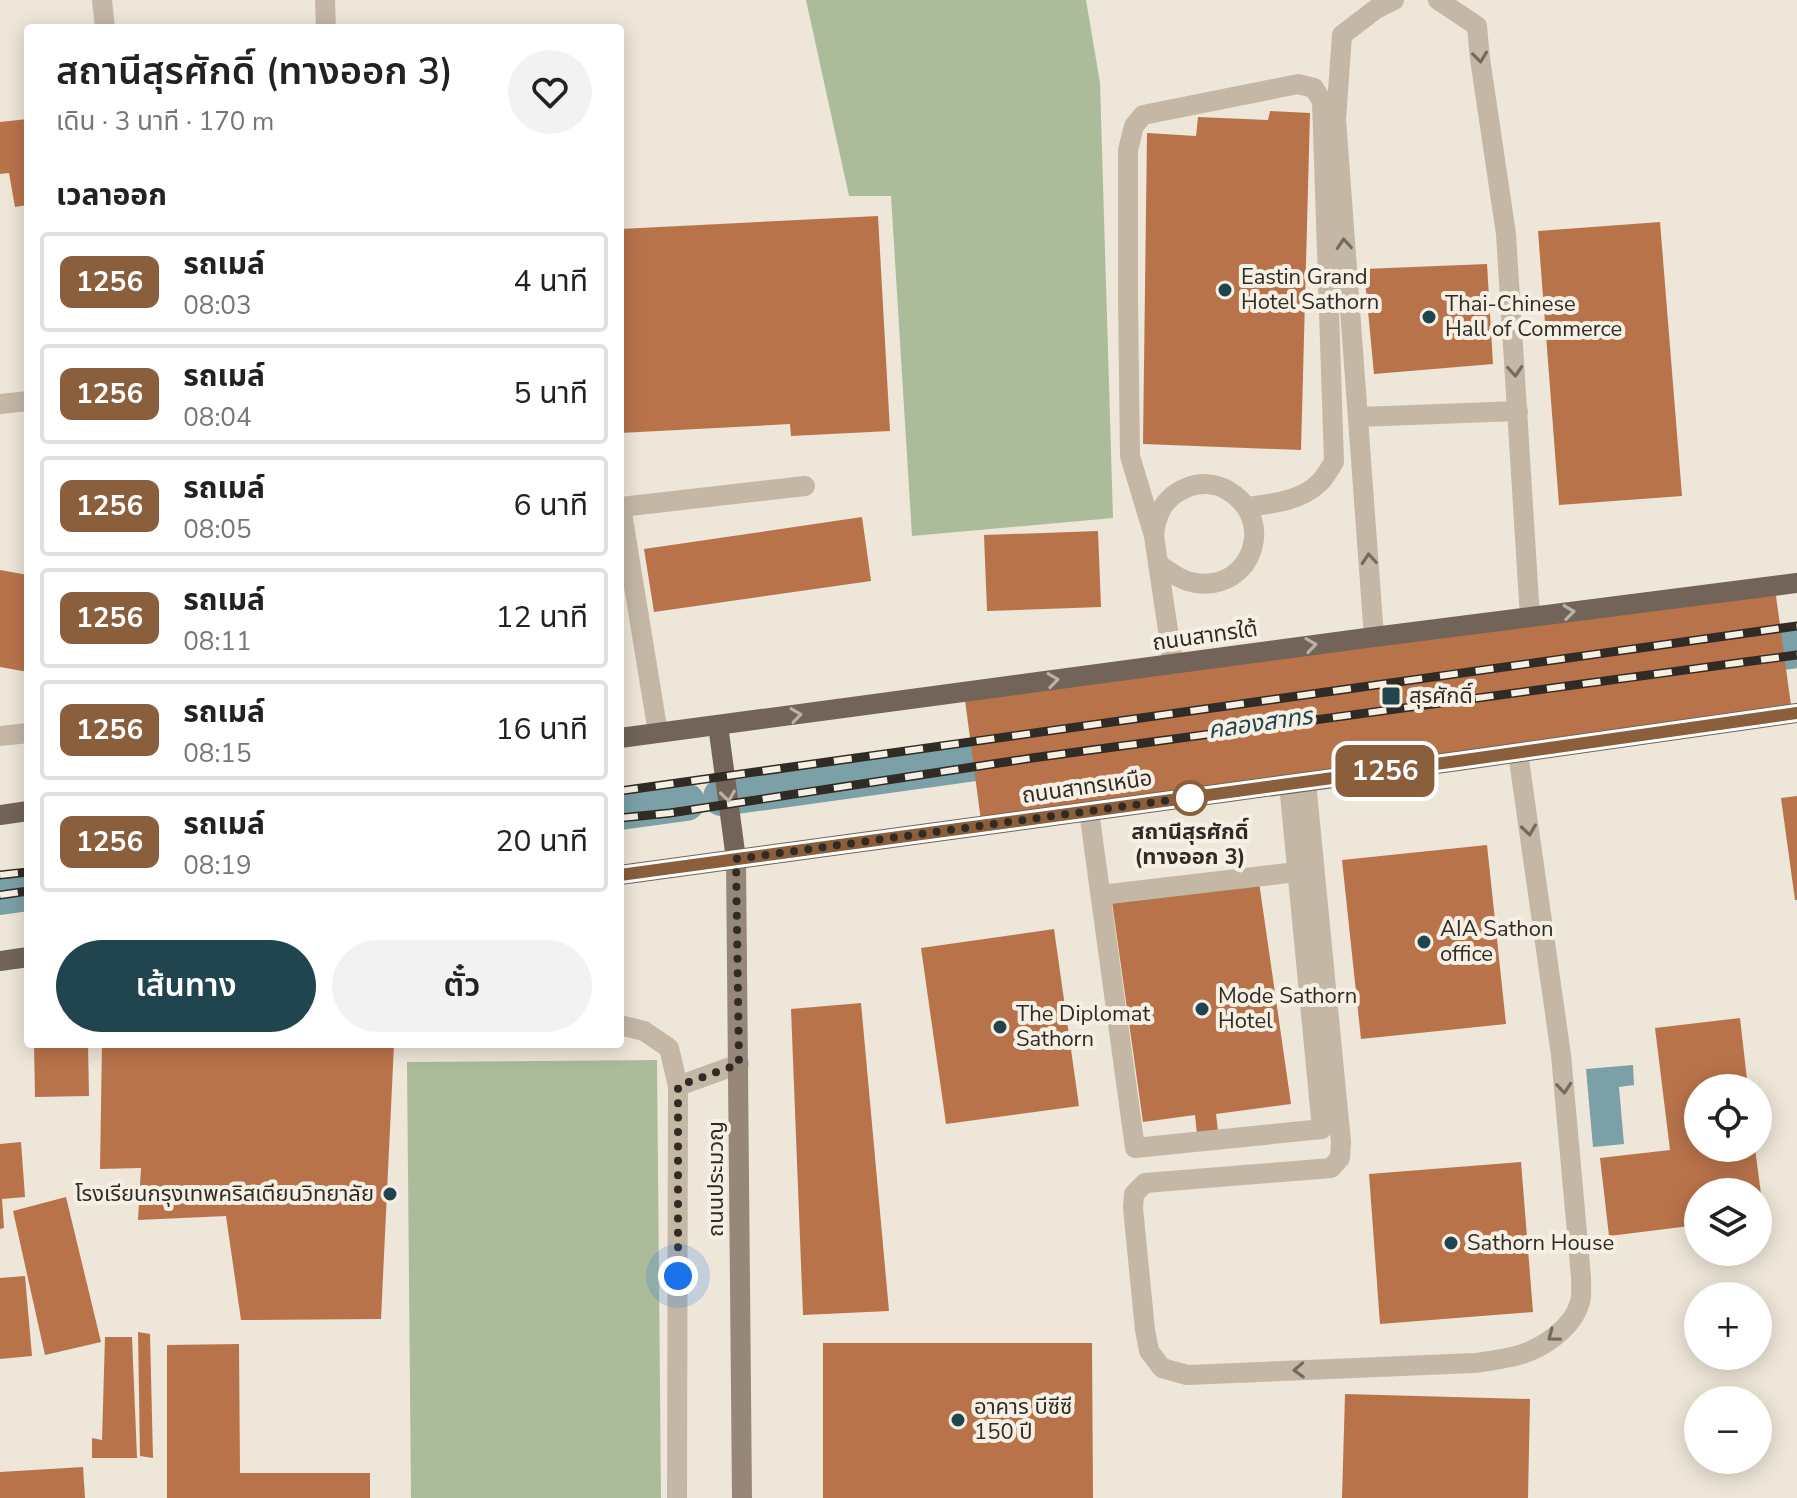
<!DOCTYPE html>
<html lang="th">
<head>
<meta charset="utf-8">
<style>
	:root { --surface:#fff; --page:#f2f2f2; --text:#222; --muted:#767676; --line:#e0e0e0; --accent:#20454e }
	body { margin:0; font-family:"Nunito Sans","Noto Sans Thai",sans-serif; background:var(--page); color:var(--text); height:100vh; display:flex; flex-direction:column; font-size:30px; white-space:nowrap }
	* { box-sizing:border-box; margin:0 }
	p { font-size:26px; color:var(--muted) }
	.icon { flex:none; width:44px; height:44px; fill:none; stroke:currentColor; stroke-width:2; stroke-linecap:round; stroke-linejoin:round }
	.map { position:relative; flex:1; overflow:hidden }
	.details { position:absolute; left:24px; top:24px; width:600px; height:1024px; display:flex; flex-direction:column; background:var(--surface); border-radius:8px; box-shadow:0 4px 20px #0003 }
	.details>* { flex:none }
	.badge { padding:0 16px; border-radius:12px; font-size:28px; line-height:52px }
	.tools { position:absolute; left:1684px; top:1074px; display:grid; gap:16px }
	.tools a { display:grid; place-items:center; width:88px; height:88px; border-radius:50%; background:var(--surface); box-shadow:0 4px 20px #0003; font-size:40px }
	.you { position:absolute; width:40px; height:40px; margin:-20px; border:6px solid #fff; border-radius:50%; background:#1a73e8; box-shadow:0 0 0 12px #1a73e833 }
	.map>.badge { position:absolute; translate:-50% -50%; box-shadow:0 0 0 4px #fff }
	h2 { padding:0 32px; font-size:30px; line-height:72px }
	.round { display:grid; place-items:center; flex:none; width:84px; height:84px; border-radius:42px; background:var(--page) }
	.head { display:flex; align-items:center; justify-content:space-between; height:136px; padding:0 32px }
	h1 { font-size:38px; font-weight:600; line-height:60px }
	.action { display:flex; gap:16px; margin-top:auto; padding:16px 32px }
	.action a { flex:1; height:92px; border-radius:48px; background:var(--accent); color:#fff; font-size:32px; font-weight:600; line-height:92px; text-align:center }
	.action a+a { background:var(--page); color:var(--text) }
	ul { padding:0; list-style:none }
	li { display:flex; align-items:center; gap:24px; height:100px; margin:0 16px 12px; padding:0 16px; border:4px solid var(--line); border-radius:8px }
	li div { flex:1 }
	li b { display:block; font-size:30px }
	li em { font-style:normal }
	li .badge { min-width:88px; font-weight:700; text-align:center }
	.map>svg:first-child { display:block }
	.green { fill:#acbb9a }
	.water { fill:#7ba0a7 }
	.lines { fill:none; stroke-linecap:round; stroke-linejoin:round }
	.canal { stroke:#7ba0a7; stroke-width:38 }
	.building { fill:#b9734b }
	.lane { stroke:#c4b7a6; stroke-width:20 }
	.street { stroke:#c4b7a6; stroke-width:20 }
	.secondary { stroke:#978778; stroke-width:20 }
	.primary { stroke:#726458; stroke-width:20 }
	.rail-casing { stroke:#312b26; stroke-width:9 }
	.rail { stroke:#f6f0e4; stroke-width:6; stroke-dasharray:18; stroke-linecap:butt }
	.oneway { stroke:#736a60 }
	.oneway2 { stroke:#bbb1a5 }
	.line-casing { stroke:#fff; stroke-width:18 }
	.line { stroke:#8b5e3c; stroke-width:12 }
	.walk { stroke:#312b26; stroke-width:8; stroke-dasharray:0 14.4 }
	.poi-dot { fill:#20454e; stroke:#f6f0e4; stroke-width:3 }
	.stop-dot { fill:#fff; stroke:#8b5e3c; stroke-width:4 }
	.labels { text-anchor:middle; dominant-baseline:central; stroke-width:8; stroke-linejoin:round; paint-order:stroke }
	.poi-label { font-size:22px; fill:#312b26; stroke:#f6f0e4; text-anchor:start }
	.street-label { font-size:22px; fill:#312b26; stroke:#f6f0e4 }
	.stop-label { font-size:22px; font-weight:bold; fill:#312b26; stroke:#f6f0e4 }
	.water-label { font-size:24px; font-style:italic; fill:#20454e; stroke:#f6f0e4 }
</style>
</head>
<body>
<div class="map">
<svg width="1797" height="1498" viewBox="0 0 1797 1498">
	<rect width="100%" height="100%" fill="#eee6d8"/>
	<!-- green -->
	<g class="green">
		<polygon points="806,0 1086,0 1100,83 1113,518 912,536 891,196 849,196"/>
		<polygon points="657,1060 661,1498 411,1498 407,1062"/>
	</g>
	<!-- water -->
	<polygon class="water" points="1633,1065 1634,1085 1619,1087 1624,1144 1593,1147 1586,1069"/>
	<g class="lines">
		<!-- canal -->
		<g class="canal">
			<polyline points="1732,658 1797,649"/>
			<polyline points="722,797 1025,755"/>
			<polyline points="620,811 686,802"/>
			<polyline points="0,896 28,892"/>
		</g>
	</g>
	<!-- building -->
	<g class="building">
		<polygon points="1270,111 1310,113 1301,450 1143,444 1147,133 1196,136 1198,117 1268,120"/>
		<polygon points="28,119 28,205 15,207 9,173 0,174 0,122"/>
		<polygon points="878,216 890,431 791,436 790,424 620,433 620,229"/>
		<polygon points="1660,222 1682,496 1559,505 1538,231"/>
		<polygon points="1487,264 1493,364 1374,374 1364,269"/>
		<polygon points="862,517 871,581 654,612 644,549"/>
		<polygon points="1098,531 1101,607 987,611 984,535"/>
		<polygon points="0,570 28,575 28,672 0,667"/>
		<polygon points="1775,589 1791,705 981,821 965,700"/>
		<polygon points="1797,796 1797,900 1795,900 1781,798"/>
		<polygon points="1487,845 1506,1024 1361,1039 1342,860"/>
		<polygon points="1259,882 1291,1104 1216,1114 1218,1131 1197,1134 1195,1115 1143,1122 1112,902"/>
		<polygon points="1054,929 1079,1106 946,1124 921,948"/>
		<polygon points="861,1003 889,1311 803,1315 791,1009"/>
		<polygon points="1740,1018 1748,1088 1698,1088 1698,1148 1755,1148 1764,1217 1758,1218 1758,1192 1698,1192 1698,1225 1609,1236 1600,1158 1670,1150 1655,1028"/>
		<polygon points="34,1044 88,1044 89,1096 35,1097"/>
		<polygon points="102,1044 394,1044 381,1319 241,1320 226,1216 138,1220 141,1168 100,1169"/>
		<polygon points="21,1142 25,1197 2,1199 4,1228 0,1229 0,1144"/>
		<polygon points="1521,1162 1533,1312 1380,1324 1369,1174"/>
		<polygon points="66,1197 101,1342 45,1355 13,1211"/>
		<polygon points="25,1276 32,1356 0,1359 0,1278"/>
		<polygon points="138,1332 150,1334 153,1458 140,1456"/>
		<polygon points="105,1337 132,1337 137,1458 92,1458 92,1438 102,1440"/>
		<polygon points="823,1343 1092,1343 1093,1498 823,1498"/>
		<polygon points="239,1344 240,1473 370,1473 370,1498 167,1498 167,1345"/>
		<polygon points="1345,1394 1530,1399 1528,1498 1342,1498"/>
		<polygon points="83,1467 85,1498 0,1498 0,1472"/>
	</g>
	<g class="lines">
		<!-- lane -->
		<g class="lane">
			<polyline points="1438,0 1477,26 1480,59 1506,234 1530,617"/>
			<polyline points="0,404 28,401"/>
			<polyline points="1359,417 1518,411"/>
			<path d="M 1154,536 C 1156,514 1164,497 1186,488 C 1199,482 1215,483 1227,490 C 1277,518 1253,591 1196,583 C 1181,581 1170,572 1158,564"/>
			<polyline points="1374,637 1336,119 1342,35 1376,9 1394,0"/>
			<path d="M 1173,664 L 1154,536 L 1130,456 L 1128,299 L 1128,150 L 1134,126 L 1143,115 L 1298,84 L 1314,88 L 1322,101 L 1334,462 C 1329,469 1325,478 1319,483 C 1301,501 1271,504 1247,507"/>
			<polyline points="658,733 621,507 805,486"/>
			<polyline points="0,736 28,733"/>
			<path d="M 1306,782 L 1341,1142 L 1340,1158 L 1331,1168 L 1145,1183 L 1134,1194 L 1133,1208 L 1145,1330 L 1149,1351 L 1162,1368 L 1187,1375 L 1475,1363 C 1489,1361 1505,1359 1519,1355 C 1543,1348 1573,1328 1580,1302 C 1582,1295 1581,1285 1581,1277 L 1561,1055 L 1518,753"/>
			<polyline points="1089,811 1135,1148 1322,1129 1289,784"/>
			<polyline points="1101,895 1297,872"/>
			<polyline points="620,1025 644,1031 669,1048 678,1086 677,1498"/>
			<polyline points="678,1086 739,1064"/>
		</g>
		<!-- street -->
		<g class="street">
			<polyline points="102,0 105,28"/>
			<polyline points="325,0 326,28"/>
		</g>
		<!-- secondary -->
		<polyline class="secondary" points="736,859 742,1498"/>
		<!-- primary -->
		<g class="primary">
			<polyline points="718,725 736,859"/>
			<polyline points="620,738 1374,637 1797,583"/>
			<polyline points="0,815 28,811"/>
			<polyline points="620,875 1465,760 1797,713"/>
			<polyline points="0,961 28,957"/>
		</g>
		<!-- rail casing -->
		<g class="rail-casing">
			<g id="rail">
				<polyline points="620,791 1797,626"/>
				<polyline points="620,818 670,813 1032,758 1797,655"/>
				<polyline points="0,875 28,872"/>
				<polyline points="0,895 28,891"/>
			</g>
		</g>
		<!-- rail -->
		<use href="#rail" class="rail"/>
	</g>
	<!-- one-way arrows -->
	<defs><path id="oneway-chevron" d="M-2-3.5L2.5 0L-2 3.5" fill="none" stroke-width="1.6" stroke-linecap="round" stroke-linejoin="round" transform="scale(2)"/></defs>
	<g class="oneway">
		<use href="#oneway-chevron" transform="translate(1480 57) rotate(83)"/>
		<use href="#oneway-chevron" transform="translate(1344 244) rotate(-94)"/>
		<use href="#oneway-chevron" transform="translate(1515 371) rotate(86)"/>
		<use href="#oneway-chevron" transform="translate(1369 559) rotate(-94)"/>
		<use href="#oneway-chevron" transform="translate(1529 830) rotate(82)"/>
		<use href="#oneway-chevron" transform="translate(1564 1088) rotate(85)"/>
		<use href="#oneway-chevron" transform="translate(1553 1336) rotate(143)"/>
		<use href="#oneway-chevron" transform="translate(1299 1370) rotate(178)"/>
	</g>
	<g class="oneway2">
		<use href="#oneway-chevron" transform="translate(1569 612) rotate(-7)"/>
		<use href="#oneway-chevron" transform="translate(1311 645) rotate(-8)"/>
		<use href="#oneway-chevron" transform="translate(1053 680) rotate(-8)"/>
		<use href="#oneway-chevron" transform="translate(796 715) rotate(-8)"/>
		<use href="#oneway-chevron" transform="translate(728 796) rotate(82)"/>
	</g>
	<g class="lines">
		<!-- line casing -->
		<g class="line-casing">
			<polyline id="line" points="620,875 1465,760 1797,713"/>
		</g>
		<!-- line -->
		<use href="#line" class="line"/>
		<!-- walk -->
		<polyline class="walk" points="678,1276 678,1086 739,1064 736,859 1200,796 1190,798"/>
	</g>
	<!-- markers -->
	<g class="poi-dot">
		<circle cx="1225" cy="290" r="8"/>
		<circle cx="1429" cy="317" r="8"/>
		<rect x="1381" y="686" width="20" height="20" rx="4"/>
		<circle cx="1424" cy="942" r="8"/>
		<circle cx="1202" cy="1009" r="8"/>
		<circle cx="1000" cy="1027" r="8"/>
		<circle cx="390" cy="1194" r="8"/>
		<circle cx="1451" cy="1243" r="8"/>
		<circle cx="958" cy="1420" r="8"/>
	</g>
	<circle class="stop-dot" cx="1190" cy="798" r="16"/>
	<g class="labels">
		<!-- poi labels -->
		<g class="poi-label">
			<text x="1241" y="277">Eastin Grand<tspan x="1241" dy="25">Hotel Sathorn</tspan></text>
			<text x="1445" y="304">Thai-Chinese<tspan x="1445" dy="25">Hall of Commerce</tspan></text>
			<text x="1409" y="696">สุรศักดิ์</text>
			<text x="1440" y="929">AIA Sathon<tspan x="1440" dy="25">office</tspan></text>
			<text x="1218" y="996">Mode Sathorn<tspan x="1218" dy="25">Hotel</tspan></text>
			<text x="1016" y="1014">The Diplomat<tspan x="1016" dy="25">Sathorn</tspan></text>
			<text x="374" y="1194" text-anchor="end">โรงเรียนกรุงเทพคริสเตียนวิทยาลัย</text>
			<text x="1467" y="1243">Sathorn House</text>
			<text x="974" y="1407">อาคาร บีซีซี<tspan x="974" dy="25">150 ปี</tspan></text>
		</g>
		<!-- street labels -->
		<g class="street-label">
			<text transform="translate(1205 636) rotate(-8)">ถนนสาทรใต้</text>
			<text transform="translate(1087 787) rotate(-8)">ถนนสาทรเหนือ</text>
			<text transform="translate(716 1179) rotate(-90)">ถนนประมวญ</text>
		</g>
		<!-- stop labels -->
		<g class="stop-label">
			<text x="1190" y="832">สถานีสุรศักดิ์<tspan x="1190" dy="25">(ทางออก 3)</tspan></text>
		</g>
		<!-- water labels -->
		<g class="water-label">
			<text transform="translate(1260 723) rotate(-8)">คลองสาทร</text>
		</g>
	</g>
</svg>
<div class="tools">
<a><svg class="icon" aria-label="locate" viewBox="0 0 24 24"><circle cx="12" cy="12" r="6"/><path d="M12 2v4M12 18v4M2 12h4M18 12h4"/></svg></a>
<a><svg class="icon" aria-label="layers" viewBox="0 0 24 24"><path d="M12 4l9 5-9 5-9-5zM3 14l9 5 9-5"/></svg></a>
<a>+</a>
<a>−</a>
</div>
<div class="you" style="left:678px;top:1276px"></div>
<b class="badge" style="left:1385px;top:771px;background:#8b5e3c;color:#fff">1256</b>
<section class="details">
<div class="head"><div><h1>สถานีสุรศักดิ์ (ทางออก 3)</h1><p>เดิน · 3 นาที · 170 m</p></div><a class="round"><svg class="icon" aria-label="heart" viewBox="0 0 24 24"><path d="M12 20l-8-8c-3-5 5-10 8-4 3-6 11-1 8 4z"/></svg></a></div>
<h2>เวลาออก</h2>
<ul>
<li><span class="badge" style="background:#8b5e3c;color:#fff">1256</span><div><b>รถเมล์</b><p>08:03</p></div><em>4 นาที</em></li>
<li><span class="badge" style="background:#8b5e3c;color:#fff">1256</span><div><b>รถเมล์</b><p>08:04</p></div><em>5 นาที</em></li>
<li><span class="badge" style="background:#8b5e3c;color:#fff">1256</span><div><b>รถเมล์</b><p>08:05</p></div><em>6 นาที</em></li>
<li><span class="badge" style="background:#8b5e3c;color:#fff">1256</span><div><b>รถเมล์</b><p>08:11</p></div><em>12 นาที</em></li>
<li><span class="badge" style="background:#8b5e3c;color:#fff">1256</span><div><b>รถเมล์</b><p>08:15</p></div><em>16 นาที</em></li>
<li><span class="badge" style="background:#8b5e3c;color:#fff">1256</span><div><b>รถเมล์</b><p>08:19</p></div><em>20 นาที</em></li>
</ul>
<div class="action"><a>เส้นทาง</a><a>ตั๋ว</a></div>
</section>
</div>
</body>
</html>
